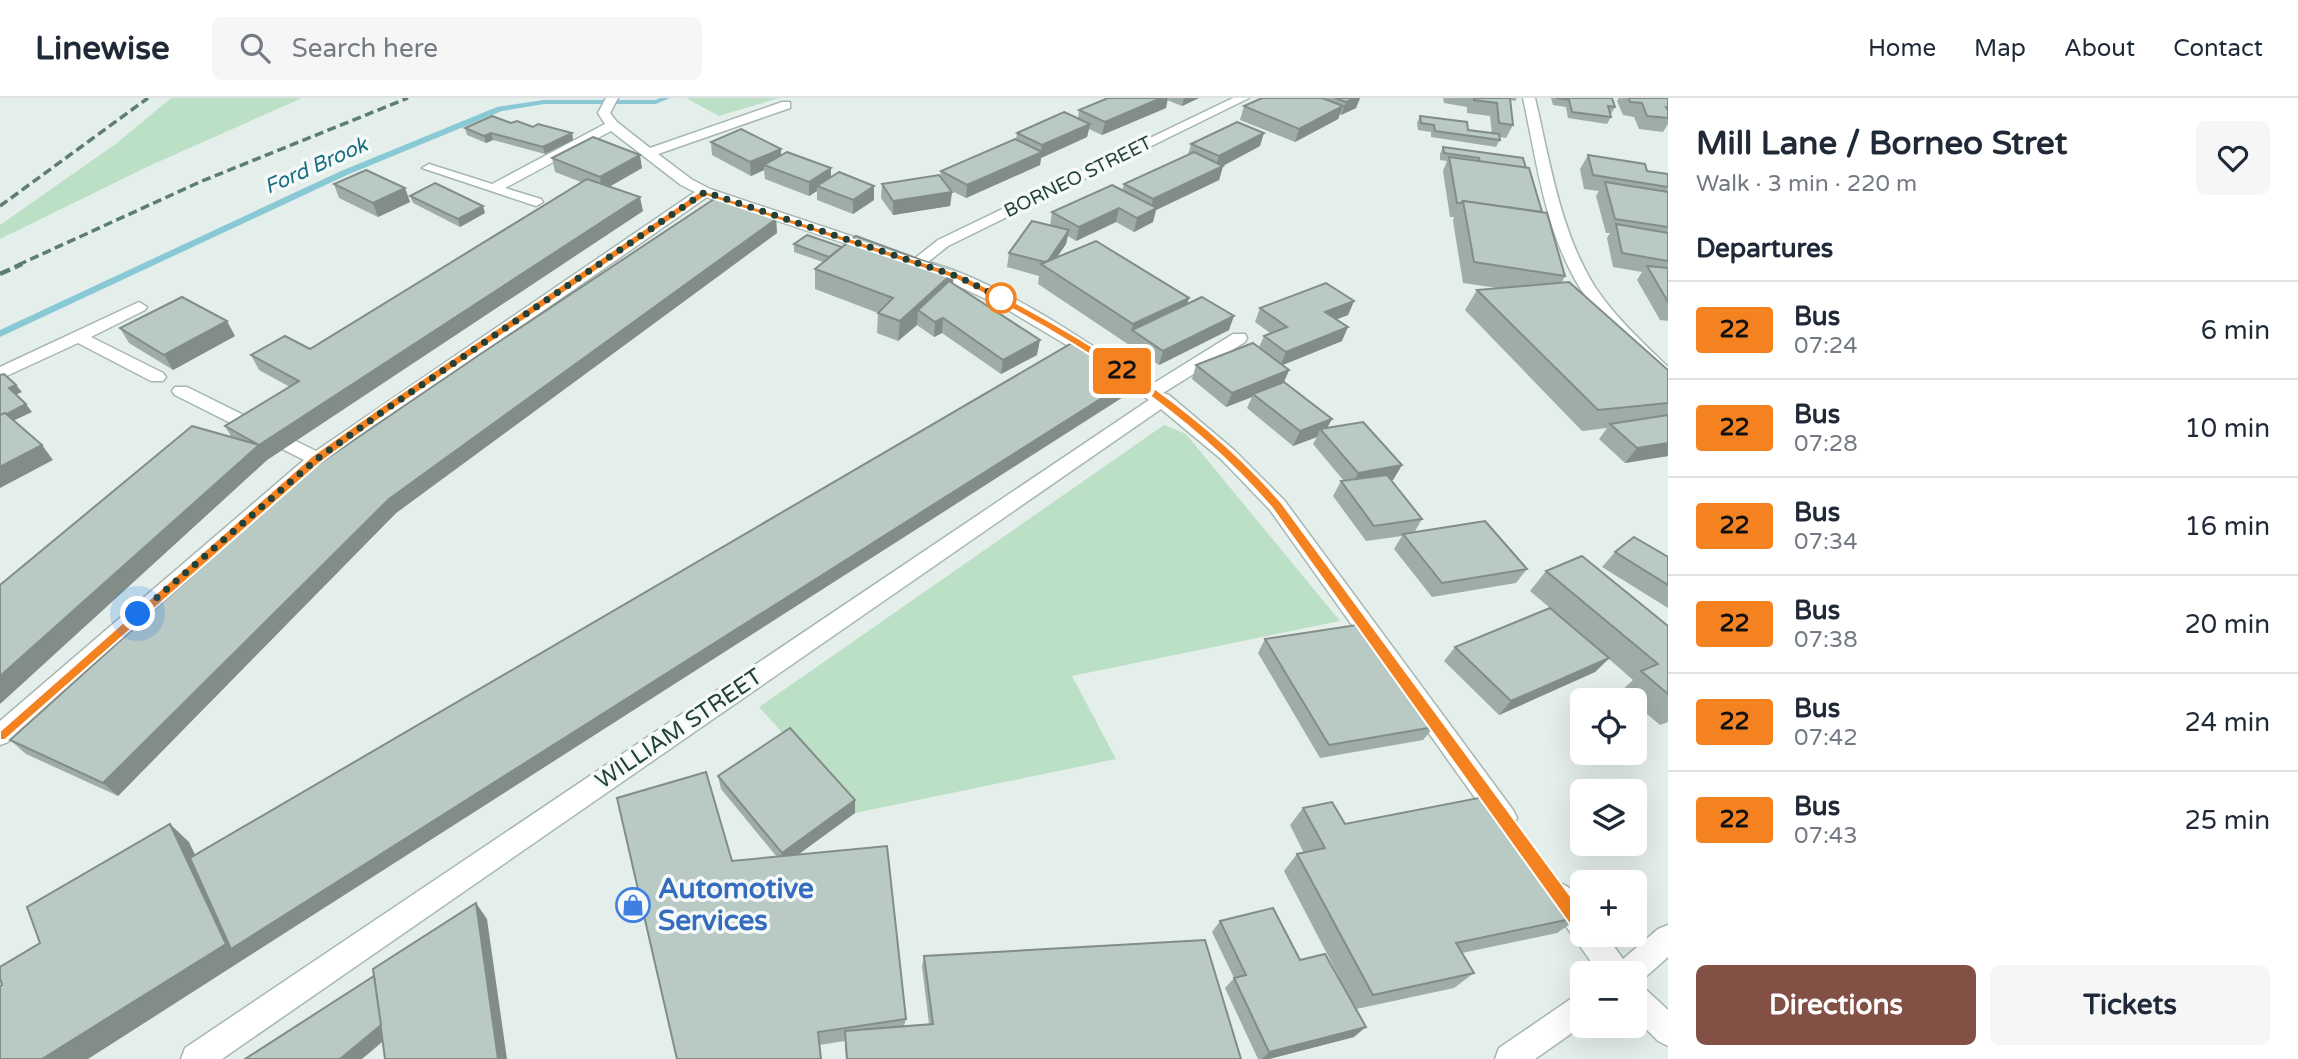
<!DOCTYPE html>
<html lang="en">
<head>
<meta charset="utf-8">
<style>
	:root { --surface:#fff; --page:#f6f6f7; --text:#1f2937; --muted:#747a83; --line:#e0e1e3; --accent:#825045 }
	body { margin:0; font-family:"Varela Round",sans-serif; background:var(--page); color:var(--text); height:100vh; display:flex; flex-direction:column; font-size:26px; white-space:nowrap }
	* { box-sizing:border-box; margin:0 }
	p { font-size:23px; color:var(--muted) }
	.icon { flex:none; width:38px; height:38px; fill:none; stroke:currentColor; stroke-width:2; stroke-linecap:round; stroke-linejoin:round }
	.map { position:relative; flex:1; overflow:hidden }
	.panel { display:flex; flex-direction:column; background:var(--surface); width:630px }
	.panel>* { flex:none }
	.badge { padding:0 14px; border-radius:5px; font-size:24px; line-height:46px }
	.buttons { position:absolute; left:1570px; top:590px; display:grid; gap:14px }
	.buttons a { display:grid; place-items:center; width:77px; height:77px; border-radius:10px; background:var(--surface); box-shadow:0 7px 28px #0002; font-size:35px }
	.you { position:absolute; width:35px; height:35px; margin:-18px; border:5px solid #fff; border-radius:50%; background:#1a73e8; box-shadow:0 0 0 10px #1a73e833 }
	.map>.badge { position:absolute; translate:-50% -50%; box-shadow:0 0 0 4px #fff }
	h2 { padding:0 28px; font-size:26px; line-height:63px }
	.round { display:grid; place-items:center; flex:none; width:74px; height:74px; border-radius:10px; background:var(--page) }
	.headline { display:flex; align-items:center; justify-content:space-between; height:119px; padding:0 28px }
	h1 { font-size:33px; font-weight:700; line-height:52px }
	.primary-button { display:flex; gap:14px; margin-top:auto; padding:14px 28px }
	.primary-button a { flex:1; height:80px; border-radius:10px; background:var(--accent); color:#fff; font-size:28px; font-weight:700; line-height:80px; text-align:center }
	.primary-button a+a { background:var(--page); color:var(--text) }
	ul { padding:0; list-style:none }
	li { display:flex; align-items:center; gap:21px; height:98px; padding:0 28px; border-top:2px solid var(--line) }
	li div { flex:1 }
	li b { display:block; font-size:26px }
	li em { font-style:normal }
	li .badge { min-width:77px; font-weight:700; text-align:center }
	header { display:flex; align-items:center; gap:42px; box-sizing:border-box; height:98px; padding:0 35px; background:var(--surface); border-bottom:2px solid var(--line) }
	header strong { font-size:33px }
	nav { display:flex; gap:38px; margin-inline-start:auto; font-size:24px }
	.search { width:490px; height:63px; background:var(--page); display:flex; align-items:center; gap:18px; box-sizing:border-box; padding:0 24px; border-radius:10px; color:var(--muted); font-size:26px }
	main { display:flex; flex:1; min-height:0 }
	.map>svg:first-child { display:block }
	.green { fill:#bce0c6 }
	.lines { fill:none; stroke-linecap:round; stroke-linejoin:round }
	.stream { fill:#89c9d6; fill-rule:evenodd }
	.minor-casing { stroke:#a6b7b1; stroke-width:3 }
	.minor { fill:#fff; fill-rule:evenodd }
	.rail-far1 { stroke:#5d7d74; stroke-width:3.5; stroke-dasharray:9 4.5; stroke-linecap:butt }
	.rail { stroke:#5d7d74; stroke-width:4.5; stroke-dasharray:11 5; stroke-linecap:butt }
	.wall { fill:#9fada8 }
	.shaded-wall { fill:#828d88 }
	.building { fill:#b9c9c3; stroke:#828d88; stroke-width:2 }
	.line { fill:#f58220; stroke:#fff; stroke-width:2 }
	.walk { stroke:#224139; stroke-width:7; stroke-dasharray:0 12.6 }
	.stop-dot { fill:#fff; stroke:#f58220; stroke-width:3.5 }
	.labels { text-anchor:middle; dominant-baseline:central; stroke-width:7; stroke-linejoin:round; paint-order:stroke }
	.far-street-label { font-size:19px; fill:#224139; stroke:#f5faf8 }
	.far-water-label { font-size:21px; font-style:italic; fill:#186f82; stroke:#f5faf8 }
	.street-label { font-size:23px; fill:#224139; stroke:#f5faf8 }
	.near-shop-label { font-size:28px; font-weight:bold; fill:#366cbe; stroke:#f5faf8; text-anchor:start }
</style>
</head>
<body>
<header>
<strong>Linewise</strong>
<div class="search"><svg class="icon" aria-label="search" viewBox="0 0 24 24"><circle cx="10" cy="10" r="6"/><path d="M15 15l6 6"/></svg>Search here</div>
<nav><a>Home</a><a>Map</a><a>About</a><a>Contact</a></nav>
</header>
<main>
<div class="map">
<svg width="1668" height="961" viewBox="0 0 1668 961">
	<rect width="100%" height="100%" fill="#e4eeea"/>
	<!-- green -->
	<g class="green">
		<polygon points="171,0 302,0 149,68 0,141 0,127 117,45"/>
		<polygon points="686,0 779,0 719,18"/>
		<polygon points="1164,327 1186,336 1340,523 1072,578 1116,661 855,715 759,609"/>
	</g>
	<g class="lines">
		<!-- stream -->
		<polygon class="stream" points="660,0 670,0 656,6 544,6 502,13 347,77 0,239 0,232 341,73 497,9 544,2 655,2"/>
		<!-- minor casing -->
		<g class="minor-casing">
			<g id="minor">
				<polygon points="606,0 618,0 610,15 617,24 650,50 782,4 790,4 790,10 658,56 691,81 710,91 881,148 883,151 881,154 871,154 707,99 324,365 8,644 0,647 0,623 304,362 175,297 172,293 175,289 187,289 316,353 695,94 681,87 611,33 505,90 541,101 543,104 536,108 422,70 429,66 492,86 605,26 598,15"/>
				<path d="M 1233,0 L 1249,0 L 948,148 L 928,164 C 999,183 1089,245 1151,287 L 1233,236 L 1245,236 L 1247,240 L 1245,244 L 1163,295 L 1169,297 L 1234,352 L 1284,402 L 1513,712 L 1517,720 L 1513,728 L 1504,732 L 1495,728 L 1270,412 L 1221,361 L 1161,311 L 222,961 L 181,961 L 185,950 L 1149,302 L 1080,255 L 1003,209 L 909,165 L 938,142 Z"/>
				<path d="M 1523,0 L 1535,0 C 1550,64 1560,133 1595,189 C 1615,219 1642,244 1668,269 L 1668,283 L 1662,282 C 1632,253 1602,225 1580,190 C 1545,133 1537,64 1523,0 Z"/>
				<polygon points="139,204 147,209 145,212 91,239 163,275 166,279 163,283 151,283 78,245 0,281 0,269"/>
				<path d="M 1560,785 C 1585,795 1582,814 1582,836 L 1605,836 L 1623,861 L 1658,831 L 1668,827 L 1668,859 L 1639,885 L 1668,912 L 1668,948 L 1658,943 L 1634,919 L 1634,875 L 1599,875 L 1551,807 L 1547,798 L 1551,789 Z"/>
				<polygon points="1582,896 1582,928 1535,961 1495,961 1499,950 1572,900"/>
			</g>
		</g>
		<!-- minor -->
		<use href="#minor" class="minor"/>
		<!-- rail-far1 -->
		<g class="rail-far1">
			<polyline points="0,108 148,0"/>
			<polyline points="18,167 202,83 408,0"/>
		</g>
		<!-- rail -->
		<polyline class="rail" points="0,176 22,166"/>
	</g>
	<!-- wall -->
	<g class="wall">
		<polygon points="1108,0 1199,0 1182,8 1167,2 1166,10 1102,37 1089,31 1087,39 1041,60 1040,67 966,100 950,92 952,94 950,108 893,117 881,100 882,86 940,79 941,73 1016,41 1017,35 1078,20 1079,12"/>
		<polygon points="1262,0 1360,0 1356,10 1341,17 1340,16 1338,21 1295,44 1240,22 1244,8"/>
		<polygon points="1443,0 1517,0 1515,3 1510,2 1513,27 1506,40 1500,39 1500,42 1496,49 1431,39 1431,34 1418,32 1417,25 1420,18 1468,32 1492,36 1490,18 1467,15 1467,9 1444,5"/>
		<polygon points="1551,0 1612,0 1615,9 1611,16 1610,16 1611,19 1607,26 1568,20 1566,9 1553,7"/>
		<polygon points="1619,0 1668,0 1668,26 1663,34 1639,31 1634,19 1623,17 1617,3"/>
		<polygon points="511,25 572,35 573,42 545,56 493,42 486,45 467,37 465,30"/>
		<polygon points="711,44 781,51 781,57 831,79 874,102 853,116 817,102 817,93 809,98 765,81 764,72 751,78 712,57"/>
		<polygon points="1191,46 1260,48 1223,68 1219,82 1156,112 1153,124 1134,134 1116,124 1076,143 1068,138 1066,146 1057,159 1189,200 1187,206 1229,232 1159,267 1038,186 1039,178 1007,169 1009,155 1050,127 1052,114 1122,93 1124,86 1188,57"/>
		<polygon points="1443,49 1526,70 1565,178 1562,184 1668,272 1668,358 1625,365 1599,341 1607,330 1582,333 1465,212 1477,192 1497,190 1463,185 1453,123 1454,119 1450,119 1443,73 1447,63 1440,62 1440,56"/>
		<polygon points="1588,57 1647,73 1668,76 1668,223 1660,222 1637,182 1642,174 1613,169 1607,140 1610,135 1606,135 1596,98 1599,93 1584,91 1580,71"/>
		<polygon points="552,60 642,70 610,88 643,113 267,362 0,606 232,340 225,328 290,289 259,272 251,257 310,251 581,84 555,74"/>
		<polygon points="334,86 405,90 410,104 378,119 339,100"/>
		<polygon points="410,98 485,115 460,129 413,105"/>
		<polygon points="776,121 777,135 396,415 118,698 26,656 10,642"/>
		<polygon points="794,146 842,149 954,174 953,186 1037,257 1001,276 942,235 934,239 917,227 898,243 877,235 878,215 815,191 815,171 823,164 794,154"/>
		<polygon points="1354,203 1348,217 1337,221 1342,243 1283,267 1289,272 1284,284 1327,330 1402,367 1393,382 1391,382 1422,421 1414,435 1527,471 1516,485 1432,499 1394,451 1402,438 1366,443 1333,398 1341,383 1344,383 1313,346 1317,339 1293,348 1247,310 1252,299 1226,309 1192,281 1196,267 1259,249 1264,238 1270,235 1255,224 1260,210"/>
		<polygon points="120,230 235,238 173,272 129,245"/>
		<polygon points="1615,454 1668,459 1668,510 1602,469"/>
		<polygon points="1546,473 1668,528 1668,624 1660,627 1634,605 1634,602 1631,602 1621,593 1633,582 1609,561 1595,574 1499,617 1444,563 1455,549 1550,510 1530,493"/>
		<polygon points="1265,541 1434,629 1423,642 1320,660 1258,555"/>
		<polygon points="718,678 855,702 855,715 797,757 906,921 904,928 929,926 922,868 924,858 1241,961 846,961 845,943 819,947 732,763 777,759 721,691"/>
		<polygon points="1303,710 1345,726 1580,819 1557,835 1462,855 1474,875 1454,890 1356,911 1354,939 1269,961 1258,961 1225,890 1234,880 1212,834 1220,823 1300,862 1350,900 1284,773 1297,756 1304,755 1290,727"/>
	</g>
	<!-- shaded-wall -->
	<g class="shaded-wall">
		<polygon points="1161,0 1168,0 1166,10 1102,37 1105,24"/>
		<polygon points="1184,0 1199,0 1182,8"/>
		<polygon points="1355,0 1360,0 1356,10 1341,17 1346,4"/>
		<polygon points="1343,8 1338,21 1295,44 1299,31"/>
		<polygon points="1090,26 1087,39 1041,60 1040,67 966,100 967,87 1041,54 1042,47"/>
		<polygon points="491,35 493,42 486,45 484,38"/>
		<polygon points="572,35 573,42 545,56 543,49"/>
		<polygon points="1264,35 1260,48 1215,72 1219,58"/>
		<polygon points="781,51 781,64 764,67 764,72 751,78 750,64"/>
		<polygon points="640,57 642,70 602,93 600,79"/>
		<polygon points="1223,68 1219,82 1156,112 1153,124 1134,134 1137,120 1150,114 1153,101"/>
		<polygon points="831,70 831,84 817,88 817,93 809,98 809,84"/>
		<polygon points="874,88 874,102 853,116 853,102"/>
		<polygon points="405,90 410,104 378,119 373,105"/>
		<polygon points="952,94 950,108 893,117 893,103"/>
		<polygon points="640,99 643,113 267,362 259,347"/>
		<polygon points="483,108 485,115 460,129 458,121"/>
		<polygon points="1119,110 1116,124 1076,143 1079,129"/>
		<polygon points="776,121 777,135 396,415 118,698 103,685 389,401"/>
		<polygon points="1069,132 1066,146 1049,171 1047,165"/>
		<polygon points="954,174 952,194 918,212 917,227 898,243 900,223"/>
		<polygon points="1189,200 1183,220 1132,232 1128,247 1133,226"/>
		<polygon points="1354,203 1348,217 1319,228 1325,214"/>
		<polygon points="1234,218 1229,232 1159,267 1163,253"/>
		<polygon points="943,220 942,235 934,239 935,224"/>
		<polygon points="227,223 235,238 173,272 164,257"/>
		<polygon points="1348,229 1342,243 1280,268 1286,254"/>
		<polygon points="1040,242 1037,257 1001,276 1003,262"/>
		<polygon points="1289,272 1283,286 1253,296 1252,299 1226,309 1232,295"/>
		<polygon points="1132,281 1128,296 88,961 42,961 170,726 189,744 238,847"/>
		<polygon points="16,287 22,294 15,297 9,290"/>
		<polygon points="26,306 32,314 0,329 0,319"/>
		<polygon points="1332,321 1324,336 1320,331 1317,339 1293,348 1300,333"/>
		<polygon points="1668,345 1668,358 1625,365 1637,350"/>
		<polygon points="42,347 53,362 0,390 0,369"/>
		<polygon points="259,347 267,362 0,606 0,578"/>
		<polygon points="1402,367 1393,382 1350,390 1358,375"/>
		<polygon points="1609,560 1595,574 1499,617 1511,603"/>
		<polygon points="855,702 855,715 784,767 782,755"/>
		<polygon points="476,805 487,821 507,961 498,961"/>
		<polygon points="384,925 394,934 362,961 340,961"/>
		<polygon points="1366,929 1354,939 1269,961 1262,961 1269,954"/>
	</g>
	<!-- building -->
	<g class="building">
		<polygon points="1108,0 1161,0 1105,24 1079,12"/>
		<polygon points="1262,0 1322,0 1343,8 1299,31 1244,8"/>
		<polygon points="1335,0 1355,0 1346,4"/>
		<polygon points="1474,0 1510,0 1513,27 1499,25 1497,5 1474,2"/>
		<polygon points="1556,0 1612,0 1615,9 1608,8 1611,19 1572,14 1569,2"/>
		<polygon points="1629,0 1668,0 1668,9 1666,9 1668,13 1668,20 1647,18 1642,5 1630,4"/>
		<polygon points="1064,14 1090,26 1042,47 1017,35"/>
		<polygon points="492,18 511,25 517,23 533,29 538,26 572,35 543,49 491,35 484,38 465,30"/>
		<polygon points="1420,18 1467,24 1468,32 1499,36 1500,42 1435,33 1434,27 1421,25"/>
		<polygon points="1237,24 1264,35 1219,58 1191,46"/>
		<polygon points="741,31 781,51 750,64 711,44"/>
		<polygon points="593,39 640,57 600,79 552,60"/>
		<polygon points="1015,41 1042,54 967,87 941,73"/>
		<polygon points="1443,49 1523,60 1526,70 1480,64 1479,60 1444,55"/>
		<polygon points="787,54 831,70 809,84 764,67"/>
		<polygon points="1194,54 1223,68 1153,101 1124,86"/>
		<polygon points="1588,57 1645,66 1647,73 1668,76 1668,89 1593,77"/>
		<polygon points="1449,59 1529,70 1542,114 1463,103 1461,105 1457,105"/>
		<polygon points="366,72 405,90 373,105 334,86"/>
		<polygon points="839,74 874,88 853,102 817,88"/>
		<polygon points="939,77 952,94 893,103 882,86"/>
		<polygon points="587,81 640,99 259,347 225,328 299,283 251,257 285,238 310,251"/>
		<polygon points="1605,84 1668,94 1668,129 1615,121"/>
		<polygon points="435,85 483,108 458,121 410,98"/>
		<polygon points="1112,87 1157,110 1137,120 1119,110 1079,129 1052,114"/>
		<polygon points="717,99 776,121 389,401 103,685 10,642 307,374 479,257"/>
		<polygon points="1463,103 1547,115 1565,178 1474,164"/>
		<polygon points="1032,123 1069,132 1048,163 1045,164 1009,155"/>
		<polygon points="1616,126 1668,135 1668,163 1622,155"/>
		<polygon points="807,137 842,149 829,159 794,146"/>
		<polygon points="856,138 954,174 900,223 878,215 893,200 815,171"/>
		<polygon points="1096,143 1189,200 1133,226 1041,166"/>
		<polygon points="1647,168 1668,170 1668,204"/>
		<polygon points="949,183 1040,242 1003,262 943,220 935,224 918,212"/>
		<polygon points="1569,184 1668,272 1668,305 1598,312 1477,192"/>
		<polygon points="1326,185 1354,203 1325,214 1348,229 1286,254 1264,238 1287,229 1260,210"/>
		<polygon points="182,199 227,223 164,257 120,230"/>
		<polygon points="1202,199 1234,218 1163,253 1132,232"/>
		<polygon points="1072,245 1132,281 231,851 190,760"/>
		<polygon points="1253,245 1289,272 1232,295 1196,267"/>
		<polygon points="4,276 16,287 9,290 26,306 7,316 5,315 0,317 0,277"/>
		<polygon points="1284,284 1332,321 1300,333 1253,296"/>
		<polygon points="5,315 42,347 0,369 0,317"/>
		<polygon points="1668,317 1668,345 1637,350 1610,326"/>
		<polygon points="1363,324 1402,367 1358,375 1320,331"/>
		<polygon points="192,328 259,347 0,578 0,487"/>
		<polygon points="1387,377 1422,421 1374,428 1341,383"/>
		<polygon points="1485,423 1527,471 1442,485 1403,436"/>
		<polygon points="1634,439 1668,459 1668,487 1615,454"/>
		<polygon points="1582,458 1668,528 1668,596 1641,573 1658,566 1546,473"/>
		<polygon points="1550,510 1609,560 1511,603 1455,549"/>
		<polygon points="1363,526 1434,629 1329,647 1265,541"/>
		<polygon points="790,630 855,702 782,755 718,678"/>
		<polygon points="706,674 732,763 887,748 906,921 818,934 821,961 677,961 617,700"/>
		<polygon points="1494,697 1580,819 1456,845 1474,875 1373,897 1297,756 1325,750 1303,710 1332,704 1345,726"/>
		<polygon points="170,726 226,846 42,961 0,961 0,888 2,887 0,880 0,869 40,845 27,809"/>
		<polygon points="476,805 498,961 385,961 373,871"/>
		<polygon points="1273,810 1300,862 1325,856 1366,929 1269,954 1234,880 1246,877 1220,823"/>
		<polygon points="1205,842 1241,961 847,961 845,933 933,926 924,858"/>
		<polygon points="374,878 381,927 340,961 245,961"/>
	</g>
	<!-- line -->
	<path class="line" d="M 702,92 L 962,177 C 1079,235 1195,305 1281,404 L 1588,822 L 1591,828 L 1588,835 L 1582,837 L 1576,835 L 1272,410 C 1187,311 1071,239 955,181 L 706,98 L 389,314 L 321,364 L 5,642 L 0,642 L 0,633 L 312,358 L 381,309 Z"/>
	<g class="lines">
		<!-- walk -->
		<polyline class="walk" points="138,516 317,361 385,312 705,94 959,179 1001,200"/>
	</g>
	<!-- icons -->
	<defs>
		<g id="shop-ring" transform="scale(1.75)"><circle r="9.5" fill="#f5faf8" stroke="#3f7fe0" stroke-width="1.5"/><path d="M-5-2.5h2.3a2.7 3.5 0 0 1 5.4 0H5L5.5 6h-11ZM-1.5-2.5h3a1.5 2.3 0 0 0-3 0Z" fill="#3f7fe0"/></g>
	</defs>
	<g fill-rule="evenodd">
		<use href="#shop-ring" x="633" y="807"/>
	</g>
	<!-- markers -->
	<circle class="stop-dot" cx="1001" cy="200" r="14"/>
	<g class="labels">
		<!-- far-street labels -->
		<g class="far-street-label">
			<text transform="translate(1078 79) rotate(-26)">BORNEO STREET</text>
		</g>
		<!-- far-water labels -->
		<g class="far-water-label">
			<text transform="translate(316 68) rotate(-24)">Ford Brook</text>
		</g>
		<!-- street labels -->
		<g class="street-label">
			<text transform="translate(679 631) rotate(-34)">WILLIAM STREET</text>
		</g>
		<!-- near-shop labels -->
		<g class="near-shop-label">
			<text x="658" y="791">Automotive<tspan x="658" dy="32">Services</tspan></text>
		</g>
	</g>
</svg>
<div class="buttons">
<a><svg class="icon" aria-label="locate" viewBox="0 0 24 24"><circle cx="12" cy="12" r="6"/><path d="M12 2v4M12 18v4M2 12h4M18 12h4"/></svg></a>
<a><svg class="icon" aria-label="layers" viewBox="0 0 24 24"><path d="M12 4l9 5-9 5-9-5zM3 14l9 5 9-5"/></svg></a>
<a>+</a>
<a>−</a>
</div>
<div class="you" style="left:138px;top:516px"></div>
<b class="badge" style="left:1122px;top:273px;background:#f58220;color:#111">22</b>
</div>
<section class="panel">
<div class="headline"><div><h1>Mill Lane / Borneo Stret</h1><p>Walk · 3 min · 220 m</p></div><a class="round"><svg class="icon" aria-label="heart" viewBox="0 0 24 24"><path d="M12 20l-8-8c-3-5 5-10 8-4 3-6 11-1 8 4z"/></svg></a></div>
<h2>Departures</h2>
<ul>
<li><span class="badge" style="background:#f58220;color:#111">22</span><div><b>Bus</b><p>07:24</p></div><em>6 min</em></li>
<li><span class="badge" style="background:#f58220;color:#111">22</span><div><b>Bus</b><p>07:28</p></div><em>10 min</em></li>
<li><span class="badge" style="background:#f58220;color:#111">22</span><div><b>Bus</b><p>07:34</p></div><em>16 min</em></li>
<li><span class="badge" style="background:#f58220;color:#111">22</span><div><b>Bus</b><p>07:38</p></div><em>20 min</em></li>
<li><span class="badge" style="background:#f58220;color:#111">22</span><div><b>Bus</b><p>07:42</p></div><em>24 min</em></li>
<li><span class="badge" style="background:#f58220;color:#111">22</span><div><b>Bus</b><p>07:43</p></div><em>25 min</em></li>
</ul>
<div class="primary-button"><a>Directions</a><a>Tickets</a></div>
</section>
</main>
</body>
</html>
